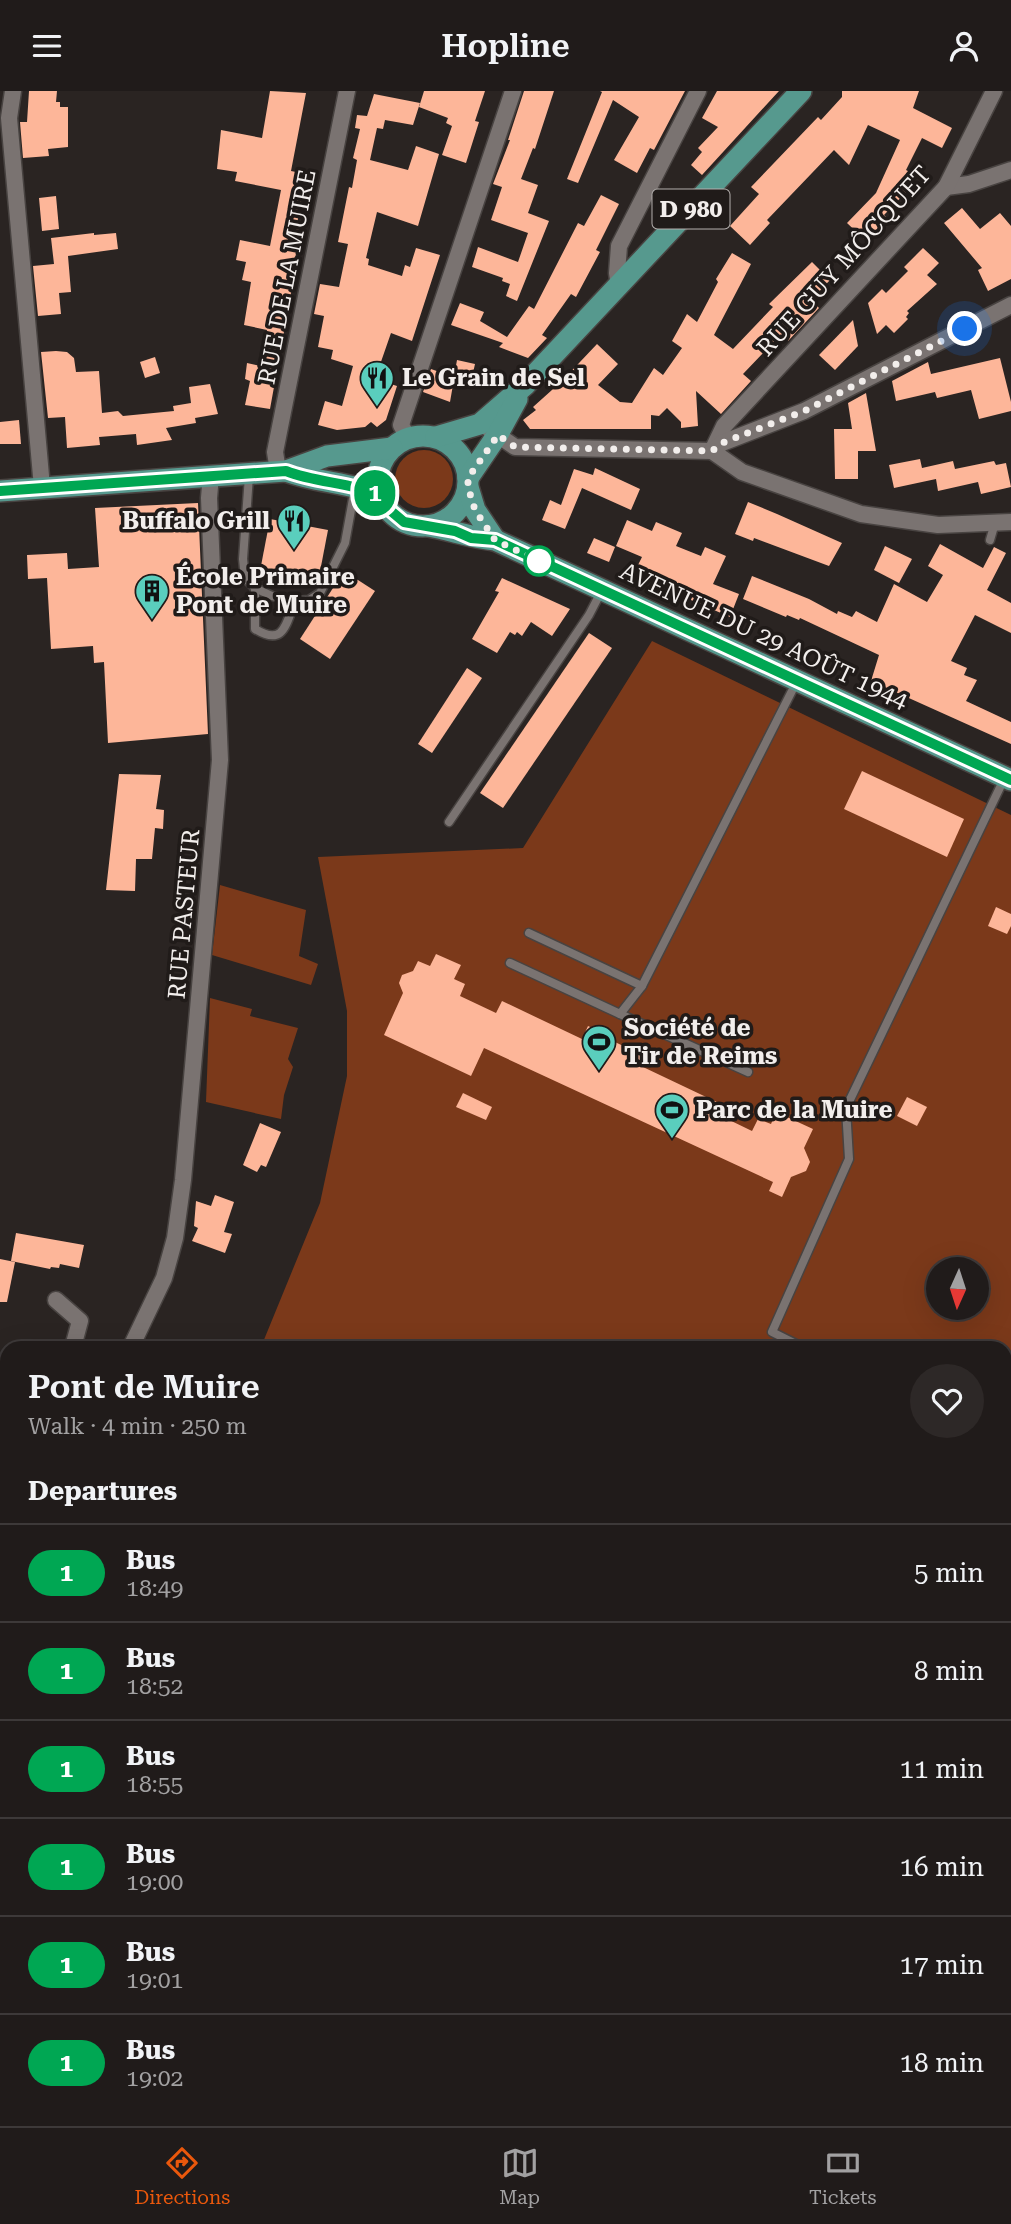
<!DOCTYPE html>
<html lang="en">
<head>
<meta charset="utf-8">
<style>
	:root { --surface:#201b1a; --page:#2d2827; --text:#f1f3f6; --muted:#a2a1a2; --line:#3d3939; --accent:#ea580c }
	body { margin:0; font-family:"Roboto Serif",serif; background:var(--page); color:var(--text); height:100vh; display:flex; flex-direction:column; font-size:26px; white-space:nowrap }
	* { box-sizing:border-box; margin:0 }
	p { font-size:23px; color:var(--muted) }
	.icon { flex:none; width:38px; height:38px; fill:none; stroke:currentColor; stroke-width:2; stroke-linecap:round; stroke-linejoin:round }
	.map { position:relative; flex:1; overflow:hidden }
	.drawer { position:absolute; left:0px; top:1250px; width:1012px; height:786px; display:flex; flex-direction:column; background:var(--surface); border-radius:21px 21px 0 0; box-shadow:0 7px 28px #0002,0 0 0 2px var(--line) }
	.drawer>* { flex:none }
	.badge { padding:0 14px; border-radius:23px; font-size:24px; line-height:46px }
	.needle { width:46px; rotate:183deg }
	.controls { position:absolute; left:926px; top:1166px; display:grid; gap:14px }
	.controls a { display:grid; place-items:center; width:63px; height:63px; border-radius:50%; background:var(--surface); box-shadow:0 7px 28px #0002,0 0 0 2px var(--line); font-size:35px }
	.you { position:absolute; width:35px; height:35px; margin:-18px; border:5px solid #fff; border-radius:50%; background:#1a73e8; box-shadow:0 0 0 10px #1a73e833 }
	.map>.badge { position:absolute; translate:-50% -50%; box-shadow:0 0 0 4px #fff }
	h2 { padding:0 28px; font-size:26px; line-height:63px }
	.round { display:grid; place-items:center; flex:none; width:74px; height:74px; border-radius:37px; background:var(--page) }
	.overview { display:flex; align-items:center; justify-content:space-between; height:119px; padding:0 28px }
	h1 { font-size:33px; font-weight:600; line-height:52px }
	ul { padding:0; list-style:none }
	li { display:flex; align-items:center; gap:21px; height:98px; padding:0 28px; border-top:2px solid var(--line) }
	li div { flex:1 }
	li b { display:block; font-size:26px }
	li em { font-style:normal }
	li .badge { min-width:77px; font-weight:700; text-align:center }
	header { display:flex; justify-content:space-between; align-items:center; height:91px; padding:0 28px; background:var(--surface); font-size:32px; font-weight:600 }
	.dock { display:flex; justify-content:space-around; align-items:center; height:98px; border-top:2px solid var(--line); background:var(--surface); font-size:19px; color:var(--muted) }
	.dock a { display:grid; justify-items:center; gap:4px }
	.dock .selected { color:var(--accent) }
	.map>svg:first-child { display:block }
	.green { fill:#7b391a; fill-rule:evenodd }
	.building { fill:#fdb699 }
	.lines { fill:none; stroke-linecap:round; stroke-linejoin:round }
	.service-casing { stroke:#484341; stroke-width:11 }
	.minor-casing { stroke:#484341; stroke-width:19 }
	.tertiary-casing { stroke:#484341; stroke-width:23 }
	.primary-casing { stroke:#484341; stroke-width:24 }
	.service { stroke:#7a7371; stroke-width:8 }
	.minor { stroke:#7a7371; stroke-width:16 }
	.tertiary { stroke:#7a7371; stroke-width:19 }
	.primary { stroke:#56998e; stroke-width:21 }
	.line-casing { stroke:#fff; stroke-width:16 }
	.line { stroke:#00a753; stroke-width:10 }
	.walk { stroke:#f2eeec; stroke-width:7; stroke-dasharray:0 12.6 }
	.stop-dot { fill:#fff; stroke:#00a753; stroke-width:3.5 }
	.labels { text-anchor:middle; dominant-baseline:central; stroke-width:7; stroke-linejoin:round; paint-order:stroke }
	.shield { fill:#201b19; stroke:#b3afad; stroke-width:2 }
	.shield-label { font-size:23px; font-weight:bold; fill:#f2eeec }
	.street-label { font-size:24px; fill:#f2eeec; stroke:#201b19 }
	.poi-label { font-size:24px; font-weight:bold; fill:#f2eeec; stroke:#201b19; text-anchor:start }
</style>
</head>
<body>
<header><svg class="icon" aria-label="menu" viewBox="0 0 24 24"><path d="M4 6h16M4 12h16M4 18h16"/></svg>Hopline<svg class="icon" aria-label="person" viewBox="0 0 24 24"><circle cx="12" cy="8" r="4"/><path d="M4 21q1-7 8-7t8 7"/></svg></header>
<div class="map">
<svg width="1011" height="2035" viewBox="0 0 1011 2035">
	<rect width="100%" height="100%" fill="#2a2422"/>
	<!-- green -->
	<g class="green">
		<circle cx="424" cy="388" r="29"/>
		<path d="M 652,550 L 1011,724 L 1011,1631 L 1005,1639 L 1004,1256 L 261,1256 L 320,1112 L 347,985 L 347,920 L 318,766 L 523,757 ZM 938,1178 L 976,1178 L 976,1216 L 938,1216 Z"/>
		<polygon points="220,794 306,819 299,865 318,873 311,894 212,864"/>
		<polygon points="210,907 252,918 250,925 298,937 288,968 293,976 284,1004 281,1028 206,1011"/>
	</g>
	<!-- building -->
	<g class="building">
		<polygon points="29,0 57,0 56,11 60,11 60,16 68,16 68,56 48,58 49,65 23,67 20,31 27,31"/>
		<polygon points="270,0 306,2 291,80 296,81 293,93 304,95 297,133 301,134 295,168 297,169 270,318 245,314 250,290 245,288 247,272 260,275 267,239 244,234 251,191 242,189 246,171 236,169 240,149 270,155 281,99 235,90 237,81 217,78 221,39 262,47"/>
		<polygon points="424,0 485,0 475,30 479,31 466,72 442,64 452,35 446,32 448,27 419,16"/>
		<polygon points="524,0 554,0 535,58 533,57 521,88 538,94 528,122 549,130 517,210 506,205 510,193 502,190 503,187 472,176 478,156 518,171 528,142 491,129 502,96 493,93 510,49 508,49"/>
		<polygon points="600,0 685,0 654,59 650,57 637,82 614,69 639,26 613,9 578,92 567,88 602,1"/>
		<polygon points="717,0 779,0 702,84 691,74 702,61 698,57 718,36 702,27"/>
		<polygon points="842,0 919,0 913,17 952,37 942,57 922,47 906,79 915,84 906,94 909,98 884,124 887,127 866,150 847,132 876,102 900,49 868,34 849,74 834,59 767,129 770,132 750,154 730,135 759,103 751,96 818,26 821,29 842,6"/>
		<polygon points="374,3 420,12 413,34 385,29 383,38 377,37 370,69 408,79 416,55 439,63 418,135 377,121 366,167 369,168 368,174 402,185 405,174 410,176 416,157 440,164 412,250 391,242 375,288 397,295 386,329 377,336 371,331 365,336 337,339 318,334 325,310 342,315 353,275 331,268 333,259 318,256 324,225 314,223 320,193 339,196 348,153 338,151 349,96 352,97 357,69 353,67 360,38 355,37 357,24 367,25"/>
		<polygon points="601,104 619,113 596,159 600,161 576,206 571,203 542,244 547,247 528,267 499,256 503,252 451,234 460,212 484,221 480,230 507,246 529,215 534,218 578,132 584,135"/>
		<polygon points="56,105 59,138 42,140 39,107"/>
		<polygon points="962,117 980,138 1000,122 1011,135 1011,188 988,200 978,179 982,177 944,132"/>
		<polygon points="94,142 94,144 116,142 118,158 68,165 71,201 59,202 61,223 38,225 33,175 54,173 51,147"/>
		<polygon points="923,157 939,172 927,184 937,193 907,220 909,222 906,226 908,228 894,242 886,234 877,243 868,212 882,198 886,202 908,180 904,176"/>
		<polygon points="732,162 751,173 714,244 733,258 773,216 769,213 812,171 830,189 811,209 819,217 788,250 781,243 743,283 751,290 721,323 696,300 698,335 681,337 681,331 667,317 659,325 651,324 651,338 530,338 523,329 536,319 533,316 562,290 597,253 618,273 598,294 620,311 632,312 654,277 663,284 682,257 672,250 687,223 697,231 718,191 716,188"/>
		<polygon points="853,229 858,255 835,279 819,264"/>
		<polygon points="56,260 67,261 74,267 76,281 99,280 102,322 118,320 123,325 174,320 173,315 191,312 189,296 210,293 218,323 195,327 196,332 166,337 172,349 137,354 136,343 99,346 100,354 67,357 65,326 48,327 41,261"/>
		<polygon points="155,266 160,282 145,287 140,271"/>
		<polygon points="1000,267 1011,311 1011,320 979,328 971,299 937,307 935,301 896,310 892,290 928,271 931,283"/>
		<polygon points="457,269 475,273 471,291 454,288 450,311 423,301 431,278 454,286"/>
		<polygon points="866,302 876,360 858,360 858,388 835,388 834,338 852,338 848,312"/>
		<polygon points="19,329 21,353 0,353 0,331"/>
		<polygon points="920,368 922,377 953,370 955,378 994,370 996,374 1006,372 1011,396 981,403 978,391 938,400 936,388 894,397 889,374"/>
		<polygon points="595,377 640,398 631,419 582,397 565,438 542,429 550,409 561,414 574,378 593,384"/>
		<polygon points="748,411 777,423 842,452 829,475 754,447 753,450 735,443"/>
		<polygon points="198,412 208,643 108,652 104,571 94,572 93,555 51,558 47,487 28,488 27,464 67,462 68,478 99,476 95,417"/>
		<polygon points="270,428 328,439 318,491 260,480"/>
		<polygon points="627,429 652,440 656,431 682,442 676,455 701,465 705,456 726,465 713,493 739,503 730,526 684,506 687,500 637,476 642,466 616,455"/>
		<polygon points="594,447 615,456 609,471 587,462"/>
		<polygon points="940,453 983,477 994,456 1006,462 987,499 1011,512 1011,542 975,524 951,570 967,577 964,584 977,589 966,610 1011,631 1011,653 871,590 879,564 800,527 799,529 787,524 786,526 743,508 752,485 809,508 837,523 838,520 852,526 856,520 877,531 894,493 927,511 943,484 928,475"/>
		<polygon points="885,455 912,468 899,492 874,479"/>
		<polygon points="344,480 375,500 330,568 300,548"/>
		<polygon points="502,487 570,518 552,545 531,531 522,545 517,541 515,544 510,541 497,562 472,548 499,501 495,500"/>
		<polygon points="589,542 612,557 503,717 480,702"/>
		<polygon points="467,577 482,587 432,662 418,653"/>
		<polygon points="862,680 964,728 947,766 844,718"/>
		<polygon points="119,683 161,684 156,718 164,719 163,738 155,737 152,768 136,768 135,800 106,799"/>
		<polygon points="996,816 1011,823 1011,835 1007,843 988,835"/>
		<polygon points="436,863 461,874 454,888 465,893 460,905 496,922 502,910 582,948 588,935 601,941 600,944 634,960 636,957 649,963 643,976 723,1014 719,1024 752,1040 758,1028 771,1033 776,1021 813,1038 804,1057 810,1071 806,1080 791,1086 782,1106 769,1100 773,1091 484,957 471,985 384,944 403,902 399,892 402,884 413,880 418,870 430,875"/>
		<polygon points="463,1002 492,1016 486,1029 456,1016"/>
		<polygon points="907,1006 927,1016 917,1035 897,1025"/>
		<polygon points="260,1032 281,1041 266,1076 261,1074 257,1081 243,1074"/>
		<polygon points="215,1104 234,1111 224,1141 232,1143 225,1162 192,1150 198,1137 194,1135 196,1110 211,1115"/>
		<polygon points="16,1142 84,1154 79,1177 60,1173 59,1177 51,1176 50,1178 11,1170"/>
		<polygon points="0,1168 15,1171 7,1211 0,1211"/>
	</g>
	<g class="lines">
		<!-- service casing -->
		<g class="service-casing">
			<g id="service">
				<polyline points="249,385 243,468 245,487 255,497 272,505 295,510 309,509 320,502 345,452 355,397"/>
				<polyline points="990,449 995,432"/>
				<path d="M 255,497 L 255,538 C 284,556 286,533 295,510"/>
				<polyline points="449,731 589,524 602,499"/>
				<polyline points="529,842 642,895 796,592"/>
				<polyline points="510,872 620,923 642,895"/>
				<polyline points="620,923 748,981"/>
				<polyline points="802,1256 772,1241 849,1068 846,1017 1005,686"/>
				<polyline points="1004,1357 1011,1361"/>
				<polyline points="1004,1420 1011,1405"/>
				<polyline points="22,2035 26,2028"/>
			</g>
		</g>
		<!-- minor casing -->
		<g class="minor-casing">
			<g id="minor">
				<polyline points="13,0 9,27 42,396"/>
				<polyline points="946,96 969,93 1011,79"/>
				<polyline points="619,195 617,182 619,155 698,0"/>
				<polyline points="489,338 515,356 712,360"/>
				<polyline points="408,347 401,334 513,0"/>
				<polyline points="712,360 724,335 946,96 994,0"/>
				<polyline points="712,360 722,352 804,320 1011,214"/>
				<polyline points="712,360 742,381 861,423 938,434 1011,431"/>
				<polyline points="278,380 275,361 347,0"/>
				<polyline points="56,1209 80,1230 73,1256"/>
				<polyline points="131,1256 164,1187 175,1147 183,1089 220,669 209,407 211,384"/>
				<polyline points="0,1451 7,1436"/>
				<polyline points="0,1540 7,1524"/>
				<polyline points="687,2035 692,2028"/>
			</g>
		</g>
		<!-- tertiary casing -->
		<g class="tertiary-casing">
			<g id="tertiary">
				<polyline points="0,1796 7,1797"/>
				<polyline points="1004,1924 1011,1924"/>
			</g>
		</g>
		<!-- primary casing -->
		<g class="primary-casing">
			<g id="primary">
				<circle cx="423" cy="390" r="45"/>
				<polyline points="436,346 480,333 525,294 801,0"/>
				<path d="M 286,380 C 317,392 350,391 380,404"/>
				<polyline points="468,387 498,343 517,308"/>
				<polyline points="468,396 475,419 495,449"/>
				<polyline points="0,400 286,380 327,365 392,357"/>
				<path d="M 428,435 C 451,439 472,447 495,449 L 1011,689"/>
			</g>
		</g>
		<!-- service -->
		<use href="#service" class="service"/>
		<!-- minor -->
		<use href="#minor" class="minor"/>
		<!-- tertiary -->
		<use href="#tertiary" class="tertiary"/>
		<!-- primary -->
		<use href="#primary" class="primary"/>
	</g>
	<g class="lines">
		<!-- line casing -->
		<g class="line-casing">
			<path id="line" d="M 0,400 L 286,380 C 316,392 350,391 380,404 L 385,415 L 404,431 L 455,440 L 471,447 L 495,449 L 1011,689"/>
		</g>
		<!-- line -->
		<use href="#line" class="line"/>
		<!-- walk -->
		<polyline class="walk" points="539,470 495,449 475,419 468,396 468,387 498,344 515,356 712,360 722,352 804,320 965,238"/>
	</g>
	<!-- icons -->
	<defs>
		<g id="restaurant-pin" transform="scale(1.75)"><path d="M0 17L-7.5 6A9.5 9.5 0 1 1 7.5 6Z" fill="#5acebd" stroke="#201b19"/><path d="M-5-6h1v4h1v-4h1v4h1v-4h1v5L-1.5 .5V6h-2V.5L-5-1ZM5-6V6H3V1.5H1.5Q1.5-4 5-6Z" fill="#111"/></g>
		<g id="building-pin" transform="scale(1.75)"><path d="M0 17L-7.5 6A9.5 9.5 0 1 1 7.5 6Z" fill="#5acebd" stroke="#201b19"/><path d="M-4-6H4V6H1V3H-1V6H-4ZM-2.5-4.3h1.7v1.8h-1.7ZM.8-4.3h1.7v1.8H.8ZM-2.5-1h1.7V.8h-1.7ZM.8-1h1.7V.8H.8Z" fill="#111"/></g>
		<g id="stadium-pin" transform="scale(1.75)"><path d="M0 17L-7.5 6A9.5 9.5 0 1 1 7.5 6Z" fill="#5acebd" stroke="#201b19"/><path d="M0-5a6.5 5 0 1 0 0 10a6.5 5 0 1 0 0-10ZM-3.5-1.8h7v3.6h-7Z" fill="#111"/></g>
	</defs>
	<g fill-rule="evenodd">
		<use href="#restaurant-pin" x="377" y="287"/>
		<use href="#restaurant-pin" x="294" y="430"/>
		<use href="#building-pin" x="152" y="500"/>
		<use href="#stadium-pin" x="599" y="951"/>
		<use href="#stadium-pin" x="672" y="1019"/>
	</g>
	<!-- markers -->
	<circle class="stop-dot" cx="539" cy="470" r="14"/>
	<g class="labels">
		<!-- shield labels -->
		<rect class="shield" x="652.5" y="98.5" width="77" height="39" rx="5"/>
		<g class="shield-label">
			<text x="691" y="118">D 980</text>
		</g>
		<!-- street labels -->
		<g class="street-label">
			<text transform="translate(844 170) rotate(-48)">RUE GUY MÔCQUET</text>
			<text transform="translate(287 186) rotate(-79)">RUE DE LA MUIRE</text>
			<text transform="translate(764 545) rotate(25)">AVENUE DU 29 AOÛT 1944</text>
			<text transform="translate(184 823) rotate(-85)">RUE PASTEUR</text>
		</g>
		<!-- poi labels -->
		<g class="poi-label">
			<text x="402" y="287">Le Grain de Sel</text>
			<text x="270" y="430" text-anchor="end">Buffalo Grill</text>
			<text x="176" y="486">École Primaire<tspan x="176" dy="28">Pont de Muire</tspan></text>
			<text x="624" y="937">Société de<tspan x="624" dy="28">Tir de Reims</tspan></text>
			<text x="696" y="1019">Parc de la Muire</text>
		</g>
	</g>
</svg>
<div class="controls">
<a><svg class="needle" viewBox="-14 -14 28 28"><path d="M0-13l5 13h-10z" fill="#e53935"/><path d="M0 13l5-13h-10z" fill="#a2a1a2"/></svg></a>
</div>
<div class="you" style="left:965px;top:238px"></div>
<b class="badge" style="left:375px;top:402px;background:#00a753;color:#fff">1</b>
<section class="drawer">
<div class="overview"><div><h1>Pont de Muire</h1><p>Walk · 4 min · 250 m</p></div><a class="round"><svg class="icon" aria-label="heart" viewBox="0 0 24 24"><path d="M12 20l-8-8c-3-5 5-10 8-4 3-6 11-1 8 4z"/></svg></a></div>
<h2>Departures</h2>
<ul>
<li><span class="badge" style="background:#00a753;color:#fff">1</span><div><b>Bus</b><p>18:49</p></div><em>5 min</em></li>
<li><span class="badge" style="background:#00a753;color:#fff">1</span><div><b>Bus</b><p>18:52</p></div><em>8 min</em></li>
<li><span class="badge" style="background:#00a753;color:#fff">1</span><div><b>Bus</b><p>18:55</p></div><em>11 min</em></li>
<li><span class="badge" style="background:#00a753;color:#fff">1</span><div><b>Bus</b><p>19:00</p></div><em>16 min</em></li>
<li><span class="badge" style="background:#00a753;color:#fff">1</span><div><b>Bus</b><p>19:01</p></div><em>17 min</em></li>
<li><span class="badge" style="background:#00a753;color:#fff">1</span><div><b>Bus</b><p>19:02</p></div><em>18 min</em></li>
</ul>
</section>
</div>
<nav class="dock">
<a class="selected"><svg class="icon" aria-label="directions" viewBox="0 0 24 24"><path d="M12 3l9 9-9 9-9-9zM9 14v-3h6M13 9l2 2-2 2"/></svg>Directions</a>
<a><svg class="icon" aria-label="map" viewBox="0 0 24 24"><path d="M3 6l6-2 6 2 6-2v14l-6 2-6-2-6 2zM9 4v14M15 6v14"/></svg>Map</a>
<a><svg class="icon" aria-label="tickets" viewBox="0 0 24 24"><path d="M3 7h18v10H3zM15 7v10"/></svg>Tickets</a>
</nav>
</body>
</html>
